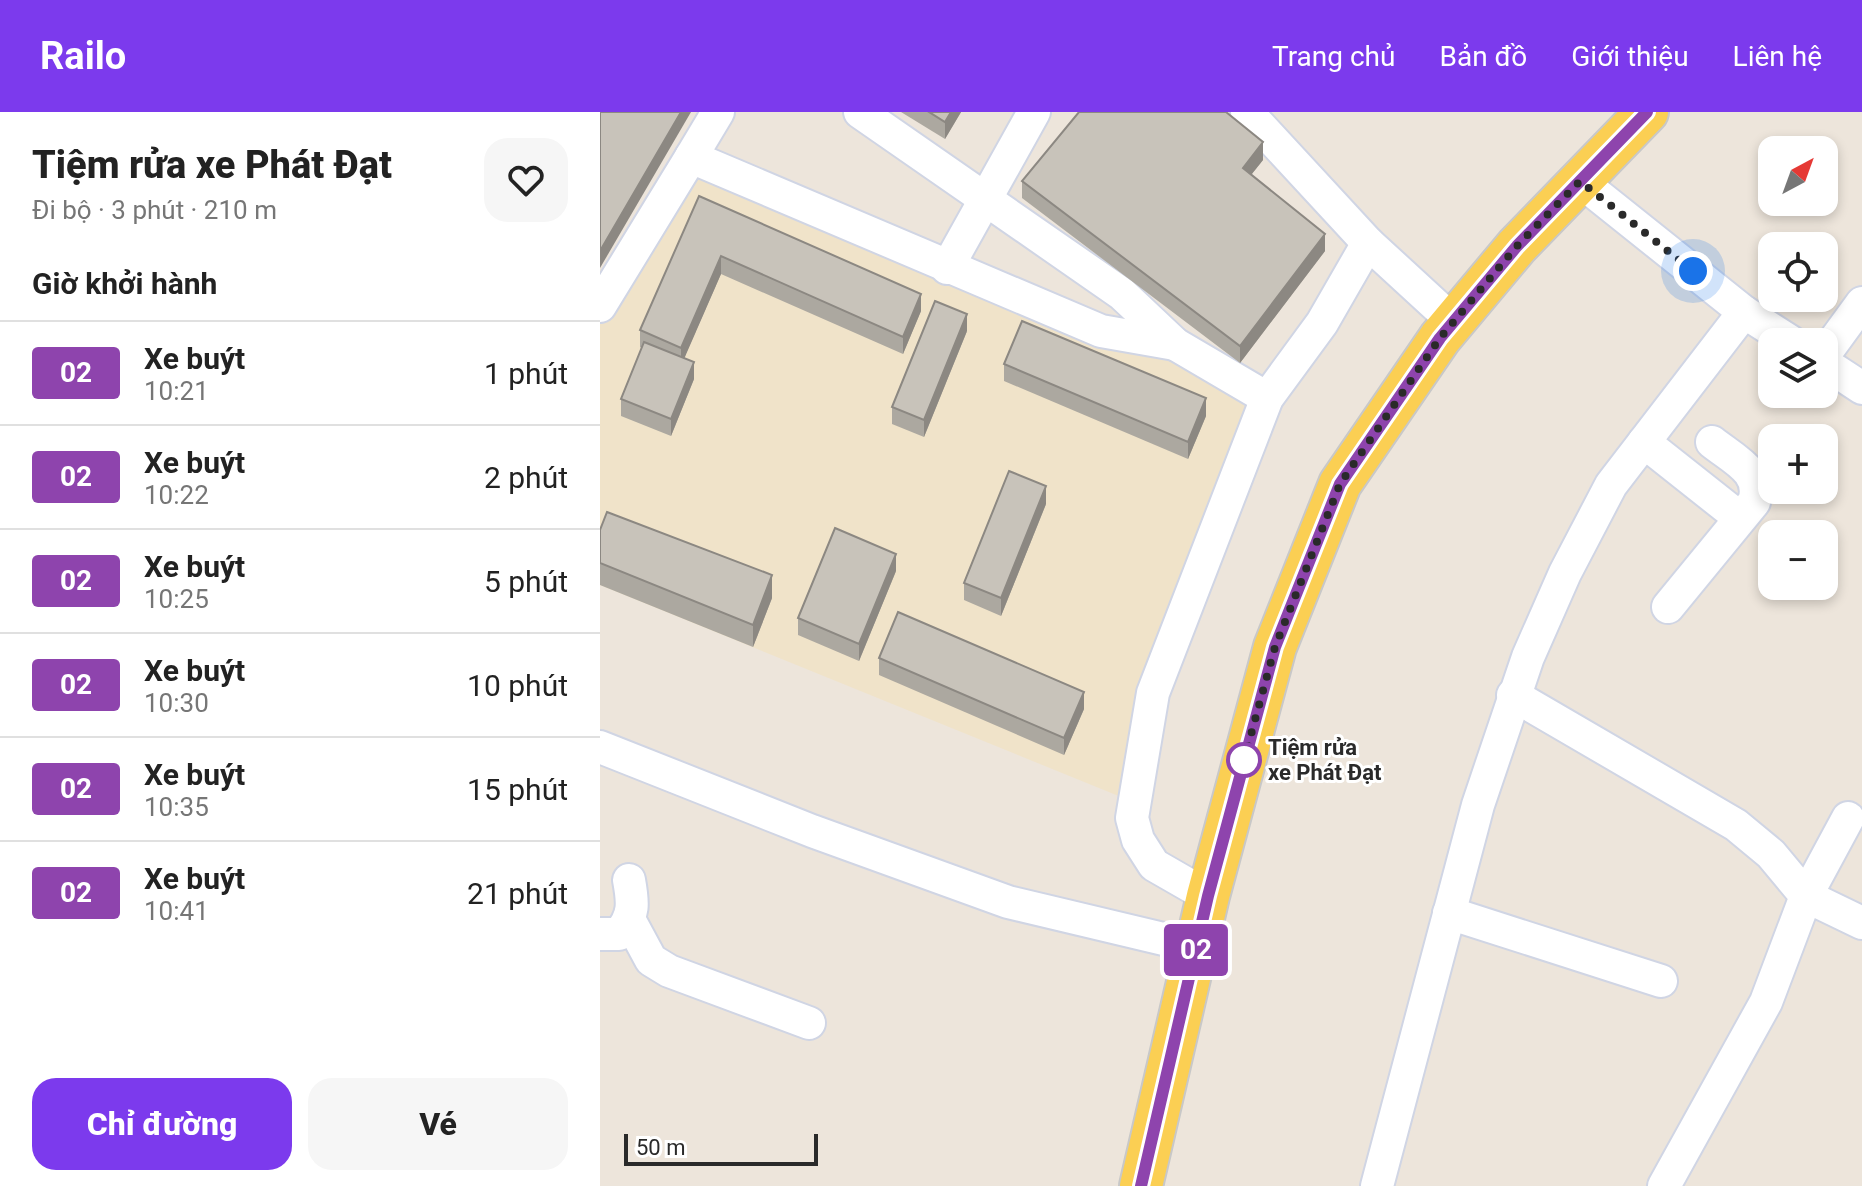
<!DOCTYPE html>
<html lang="vi">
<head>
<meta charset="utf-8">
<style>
	:root { --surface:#fff; --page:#f6f6f6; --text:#222; --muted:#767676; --line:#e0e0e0; --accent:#7c3aed }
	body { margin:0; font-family:Roboto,sans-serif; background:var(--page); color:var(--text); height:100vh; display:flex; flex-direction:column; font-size:30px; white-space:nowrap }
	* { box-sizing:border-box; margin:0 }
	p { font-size:26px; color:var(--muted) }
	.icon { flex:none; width:44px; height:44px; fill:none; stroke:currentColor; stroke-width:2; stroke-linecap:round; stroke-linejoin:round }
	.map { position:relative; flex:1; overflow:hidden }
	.drawer { display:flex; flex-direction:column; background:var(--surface); width:600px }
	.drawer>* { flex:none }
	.badge { padding:0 16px; border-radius:6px; font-size:28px; line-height:52px }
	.needle { width:52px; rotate:41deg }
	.controls { position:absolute; left:1158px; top:24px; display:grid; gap:16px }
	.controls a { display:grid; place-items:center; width:80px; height:80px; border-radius:16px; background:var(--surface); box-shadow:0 4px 12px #0003; font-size:40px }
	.scale { position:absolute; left:24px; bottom:20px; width:194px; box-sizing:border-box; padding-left:8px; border:4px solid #2a2a2a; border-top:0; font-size:22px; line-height:28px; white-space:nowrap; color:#2a2a2a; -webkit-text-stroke:6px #fff; paint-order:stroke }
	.you { position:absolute; width:40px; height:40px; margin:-20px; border:6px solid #fff; border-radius:50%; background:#1a73e8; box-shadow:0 0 0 12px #1a73e833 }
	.map>.badge { position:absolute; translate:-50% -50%; box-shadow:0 0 0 4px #fff }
	h2 { padding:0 32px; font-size:30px; line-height:72px }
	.round { display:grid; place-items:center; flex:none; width:84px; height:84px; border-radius:24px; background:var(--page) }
	.headline { display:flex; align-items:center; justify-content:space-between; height:136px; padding:0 32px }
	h1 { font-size:38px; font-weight:800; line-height:60px }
	.cta { display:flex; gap:16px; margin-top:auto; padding:16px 32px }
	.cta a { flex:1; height:92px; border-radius:24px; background:var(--accent); color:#fff; font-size:32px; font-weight:800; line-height:92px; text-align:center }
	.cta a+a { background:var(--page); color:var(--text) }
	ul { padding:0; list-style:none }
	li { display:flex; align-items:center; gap:24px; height:104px; padding:0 32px; border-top:2px solid var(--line) }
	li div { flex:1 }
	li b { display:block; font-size:30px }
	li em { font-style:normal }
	li .badge { min-width:88px; font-weight:700; text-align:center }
	header { display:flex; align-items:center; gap:48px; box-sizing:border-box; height:112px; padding:0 40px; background:var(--accent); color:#fff }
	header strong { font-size:38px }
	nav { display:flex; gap:44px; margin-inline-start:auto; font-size:28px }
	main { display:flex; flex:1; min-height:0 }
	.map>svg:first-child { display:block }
	.education { fill:#f0e3c9 }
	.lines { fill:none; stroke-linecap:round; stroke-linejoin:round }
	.minor-casing { stroke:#d0d5e4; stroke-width:36 }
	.major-casing { stroke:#c8c8c8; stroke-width:46 }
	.minor { stroke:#fff; stroke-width:32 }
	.major { stroke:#fbcf53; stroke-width:42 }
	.wall { fill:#aca8a0 }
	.shaded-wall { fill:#8c8882 }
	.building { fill:#c8c3ba; stroke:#8c8882; stroke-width:2 }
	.line-casing { stroke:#fff; stroke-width:18 }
	.line { stroke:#8e44ad; stroke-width:12 }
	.walk { stroke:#2a2a2a; stroke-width:8; stroke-dasharray:0 14.4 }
	.stop-dot { fill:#fff; stroke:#8e44ad; stroke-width:4 }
	.labels { text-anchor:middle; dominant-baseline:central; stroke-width:6; stroke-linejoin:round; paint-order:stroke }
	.stop-label { font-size:22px; font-weight:bold; fill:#2a2a2a; stroke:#fff; text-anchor:start }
</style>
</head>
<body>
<header>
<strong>Railo</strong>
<nav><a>Trang chủ</a><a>Bản đồ</a><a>Giới thiệu</a><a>Liên hệ</a></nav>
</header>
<main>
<section class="drawer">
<div class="headline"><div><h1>Tiệm rửa xe Phát Đạt</h1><p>Đi bộ · 3 phút · 210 m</p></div><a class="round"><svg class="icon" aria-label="heart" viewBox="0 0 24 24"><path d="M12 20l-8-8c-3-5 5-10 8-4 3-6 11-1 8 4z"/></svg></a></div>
<h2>Giờ khởi hành</h2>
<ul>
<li><span class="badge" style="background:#8e44ad;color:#fff">02</span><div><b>Xe buýt</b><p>10:21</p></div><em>1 phút</em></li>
<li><span class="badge" style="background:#8e44ad;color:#fff">02</span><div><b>Xe buýt</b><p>10:22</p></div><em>2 phút</em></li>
<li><span class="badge" style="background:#8e44ad;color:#fff">02</span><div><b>Xe buýt</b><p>10:25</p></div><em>5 phút</em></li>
<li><span class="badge" style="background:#8e44ad;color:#fff">02</span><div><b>Xe buýt</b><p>10:30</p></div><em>10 phút</em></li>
<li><span class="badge" style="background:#8e44ad;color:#fff">02</span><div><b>Xe buýt</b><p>10:35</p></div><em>15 phút</em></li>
<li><span class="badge" style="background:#8e44ad;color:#fff">02</span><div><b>Xe buýt</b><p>10:41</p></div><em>21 phút</em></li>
</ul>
<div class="cta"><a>Chỉ đường</a><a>Vé</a></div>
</section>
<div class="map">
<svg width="1262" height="1074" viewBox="0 0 1262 1074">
	<rect width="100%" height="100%" fill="#ede5db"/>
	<!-- education -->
	<polygon class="education" points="91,45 660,282 526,687 0,473 0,194"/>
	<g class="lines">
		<!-- minor casing -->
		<g class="minor-casing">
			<g id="minor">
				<polyline points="260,0 522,182 575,232 667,286"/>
				<polyline points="647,0 768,131 854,210"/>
				<polyline points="91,45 118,0"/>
				<polyline points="347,156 434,0"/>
				<polyline points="0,194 91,45 501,219 575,232"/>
				<polyline points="1144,200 1191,230"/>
				<polyline points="1224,243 1262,191"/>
				<polyline points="1224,251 1262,276"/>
				<polyline points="1044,330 1140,406"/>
				<path d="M 1068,495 L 1154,390 C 1164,360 1133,347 1112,330"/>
				<polyline points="913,583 1136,713 1171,742 1206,784 1262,811"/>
				<polyline points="0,635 212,719 408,790 597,835"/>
				<polyline points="608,784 554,753 538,728 532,706 553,581 667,286 722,211 768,131"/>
				<polyline points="849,801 1061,869"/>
				<polyline points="30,809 51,848 69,859 209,911"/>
				<path d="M 0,822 L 19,822 C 35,803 33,790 29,768"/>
				<polyline points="777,1074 878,693 928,545 965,461 1011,373 1144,200 980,69"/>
				<polyline points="1064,1074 1166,890 1206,784 1248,706"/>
			</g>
		</g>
		<!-- major casing -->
		<g class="major-casing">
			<polyline id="major" points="541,1074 608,784 675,535 740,372 840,226 917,134 1047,0"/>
		</g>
		<!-- minor -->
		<use href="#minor" class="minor"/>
		<!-- major -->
		<use href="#major" class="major"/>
	</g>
	<!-- wall -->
	<g class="wall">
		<polygon points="301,0 361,0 345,27"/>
		<polygon points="663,48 651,63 725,139 640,251 422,86 422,69"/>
		<polygon points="99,84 321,199 303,242 121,162 84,246 94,267 71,324 21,304 21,287 42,236 40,235 40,218"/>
		<polygon points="367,219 324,325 292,312 292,295"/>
		<polygon points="404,252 606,304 588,347 404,269"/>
		<polygon points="446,392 401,504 364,488 364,471"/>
		<polygon points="0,418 172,486 153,535 0,473"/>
		<polygon points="296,459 259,549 198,523 198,506"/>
		<polygon points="279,546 484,597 464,643 279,563"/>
	</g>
	<!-- shaded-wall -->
	<g class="shaded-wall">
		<polygon points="81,0 91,0 0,156 0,139"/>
		<polygon points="351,0 361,0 345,27 345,10"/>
		<polygon points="663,30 663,48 643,73 643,56"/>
		<polygon points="725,122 725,139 640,251 640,234"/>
		<polygon points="121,144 121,162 81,254 81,236"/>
		<polygon points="321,182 321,199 303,242 303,225"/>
		<polygon points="367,202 367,219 324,325 324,308"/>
		<polygon points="94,250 94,267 71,324 71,307"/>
		<polygon points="606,286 606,304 588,347 588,330"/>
		<polygon points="446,374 446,392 401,504 401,486"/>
		<polygon points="296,442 296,459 259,549 259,532"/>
		<polygon points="172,463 172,486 153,535 153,513"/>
		<polygon points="484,580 484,597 464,643 464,626"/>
	</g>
	<!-- building -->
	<g class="building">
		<polygon points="0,0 81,0 0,139"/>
		<polygon points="329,0 351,0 345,10"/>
		<polygon points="479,0 626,0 663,30 643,56 725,122 640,234 422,69"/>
		<polygon points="99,84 321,182 303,225 121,144 81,236 40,218"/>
		<polygon points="335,189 367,202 324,308 292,295"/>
		<polygon points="422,209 606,286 588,330 404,252"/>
		<polygon points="44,230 94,250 71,307 21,287"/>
		<polygon points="409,359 446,374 401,486 364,471"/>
		<polygon points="7,400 172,463 153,513 0,451 0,418"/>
		<polygon points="235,416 296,442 259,532 198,506"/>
		<polygon points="298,500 484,580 464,626 279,546"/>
	</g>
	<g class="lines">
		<!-- line casing -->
		<g class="line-casing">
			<polyline id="line" points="541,1074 608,784 675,535 740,372 840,226 917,134 1047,0"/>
		</g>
		<!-- line -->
		<use href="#line" class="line"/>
		<!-- walk -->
		<polyline class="walk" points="644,648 675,535 740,372 840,226 917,134 980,69 1093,159"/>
	</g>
	<!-- markers -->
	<circle class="stop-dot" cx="644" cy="648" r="16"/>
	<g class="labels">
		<!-- stop labels -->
		<g class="stop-label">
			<text x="668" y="635">Tiệm rửa<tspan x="668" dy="25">xe Phát Đạt</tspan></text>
		</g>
	</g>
</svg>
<div class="controls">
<a><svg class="needle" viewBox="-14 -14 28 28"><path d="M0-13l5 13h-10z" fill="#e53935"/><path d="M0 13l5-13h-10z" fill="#767676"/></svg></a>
<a><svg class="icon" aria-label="locate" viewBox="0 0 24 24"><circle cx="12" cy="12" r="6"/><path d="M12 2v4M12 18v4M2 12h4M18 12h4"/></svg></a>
<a><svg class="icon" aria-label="layers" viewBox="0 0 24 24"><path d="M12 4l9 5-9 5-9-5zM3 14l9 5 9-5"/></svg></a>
<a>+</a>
<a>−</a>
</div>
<div class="scale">50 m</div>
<div class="you" style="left:1093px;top:159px"></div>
<b class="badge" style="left:596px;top:838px;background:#8e44ad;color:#fff">02</b>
</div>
</main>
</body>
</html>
